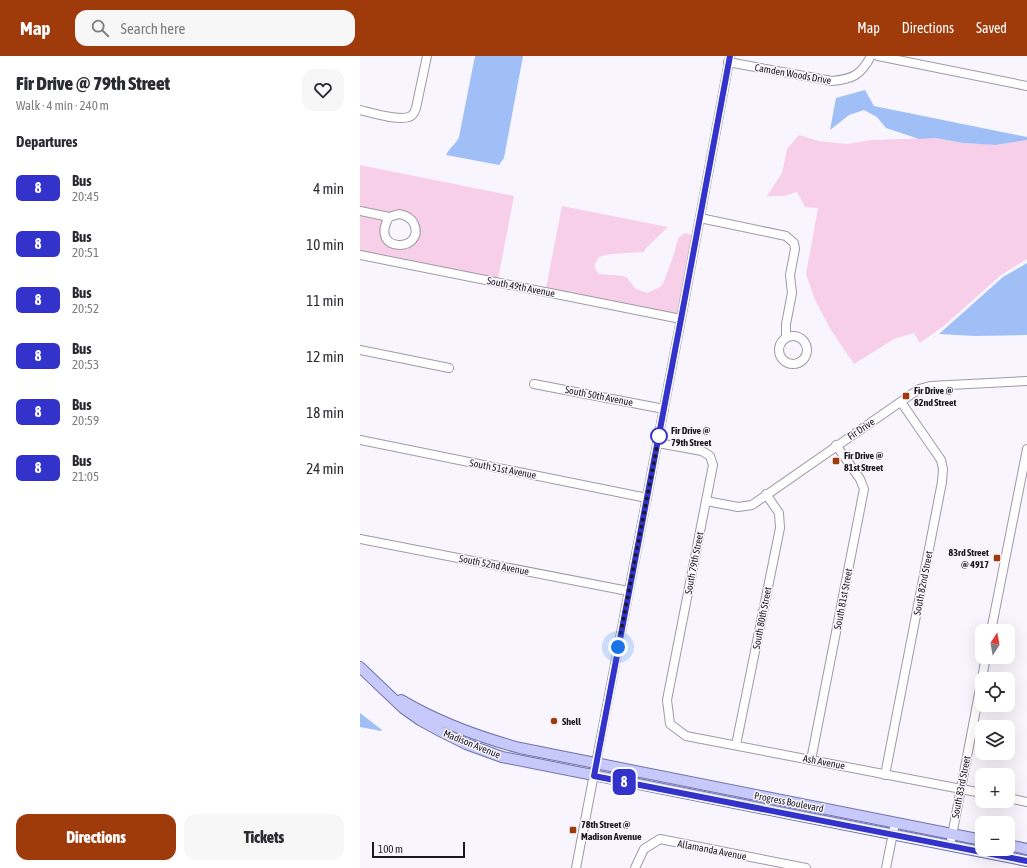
<!DOCTYPE html>
<html lang="en">
<head>
<meta charset="utf-8">
<style>
	:root { --surface:#fff; --page:#f7f7f7; --text:#2b2b33; --muted:#7c7c81; --accent:#9f3a0a }
	body { margin:0; font-family:"Asap Condensed",sans-serif; background:var(--page); color:var(--text); height:100vh; display:flex; flex-direction:column; font-size:15px; white-space:nowrap }
	* { box-sizing:border-box; margin:0 }
	p { font-size:13px; color:var(--muted) }
	.icon { flex:none; width:22px; height:22px; fill:none; stroke:currentColor; stroke-width:2; stroke-linecap:round; stroke-linejoin:round }
	.map { position:relative; flex:1; overflow:hidden }
	.panel { display:flex; flex-direction:column; background:var(--surface); width:360px }
	.panel>* { flex:none }
	.badge { padding:0 8px; border-radius:6px; font-size:14px; line-height:26px }
	.needle { width:26px; rotate:11deg }
	.controls { position:absolute; left:615px; top:568px; display:grid; gap:8px }
	.controls a { display:grid; place-items:center; width:40px; height:40px; border-radius:8px; background:var(--surface); box-shadow:0 4px 16px #0002; font-size:20px }
	.scale { position:absolute; left:12px; bottom:10px; width:93px; box-sizing:border-box; padding-left:4px; border:2px solid #1b191d; border-top:0; font-size:11px; line-height:14px; white-space:nowrap; color:#1b191d; -webkit-text-stroke:3px #f8f5ff; paint-order:stroke }
	.you { position:absolute; width:20px; height:20px; margin:-10px; border:3px solid #fff; border-radius:50%; background:#1a73e8; box-shadow:0 0 0 6px #1a73e833 }
	.map>.badge { position:absolute; translate:-50% -50%; box-shadow:0 0 0 2px #fff }
	h2 { padding:0 16px; font-size:15px; line-height:36px }
	.round { display:grid; place-items:center; flex:none; width:42px; height:42px; border-radius:12px; background:var(--page) }
	.headline { display:flex; align-items:center; justify-content:space-between; height:68px; padding:0 16px }
	h1 { font-size:19px; font-weight:800; line-height:30px }
	.cta { display:flex; gap:8px; margin-top:auto; padding:8px 16px }
	.cta a { flex:1; height:46px; border-radius:12px; background:var(--accent); color:#fff; font-size:16px; font-weight:800; line-height:46px; text-align:center }
	.cta a+a { background:var(--page); color:var(--text) }
	ul { padding:0; list-style:none }
	li { display:flex; align-items:center; gap:12px; height:56px; padding:0 16px }
	li div { flex:1 }
	li b { display:block; font-size:15px }
	li em { font-style:normal }
	li .badge { min-width:44px; font-weight:700; text-align:center }
	header { display:flex; align-items:center; gap:24px; box-sizing:border-box; height:56px; padding:0 20px; background:var(--accent); color:#fff }
	header strong { font-size:19px }
	nav { display:flex; gap:22px; margin-inline-start:auto; font-size:14px }
	.search { width:280px; height:36px; background:var(--page); display:flex; align-items:center; gap:10px; box-sizing:border-box; padding:0 14px; border-radius:12px; color:var(--muted); font-size:15px }
	main { display:flex; flex:1; min-height:0 }
	.map>svg:first-child { display:block }
	.green { fill:#f7cfe8 }
	.water { fill:#9fbff6 }
	.lines { fill:none; stroke-linecap:round; stroke-linejoin:round }
	.minor-casing { stroke:#9d9aa5; stroke-width:10 }
	.major-casing { stroke:#7174a9; stroke-width:12 }
	.minor { stroke:#fff; stroke-width:8 }
	.major { stroke:#c6c9f9; stroke-width:10 }
	.line-casing { stroke:#fff; stroke-width:9 }
	.line { stroke:#33c; stroke-width:6 }
	.walk { stroke:#1b191d; stroke-width:4; stroke-dasharray:0 7.2 }
	.poi-dot { fill:#9f3a0a; stroke:#f8f5ff; stroke-width:1.5 }
	.stop-dot { fill:#fff; stroke:#33c; stroke-width:2 }
	.labels { text-anchor:middle; dominant-baseline:central; stroke-width:3; stroke-linejoin:round; paint-order:stroke }
	.street-label { font-size:10px; fill:#1b191d; stroke:#f8f5ff }
	.poi-label { font-size:10px; font-weight:bold; fill:#1b191d; stroke:#f8f5ff; text-anchor:start }
	.stop-label { font-size:10px; font-weight:bold; fill:#1b191d; stroke:#f8f5ff; text-anchor:start }
</style>
</head>
<body>
<header>
<strong>Map</strong>
<div class="search"><svg class="icon" aria-label="search" viewBox="0 0 24 24"><circle cx="10" cy="10" r="6"/><path d="M15 15l6 6"/></svg>Search here</div>
<nav><a>Map</a><a>Directions</a><a>Saved</a></nav>
</header>
<main>
<section class="panel">
<div class="headline"><div><h1>Fir Drive @ 79th Street</h1><p>Walk · 4 min · 240 m</p></div><a class="round"><svg class="icon" aria-label="heart" viewBox="0 0 24 24"><path d="M12 20l-8-8c-3-5 5-10 8-4 3-6 11-1 8 4z"/></svg></a></div>
<h2>Departures</h2>
<ul>
<li><span class="badge" style="background:#33c;color:#fff">8</span><div><b>Bus</b><p>20:45</p></div><em>4 min</em></li>
<li><span class="badge" style="background:#33c;color:#fff">8</span><div><b>Bus</b><p>20:51</p></div><em>10 min</em></li>
<li><span class="badge" style="background:#33c;color:#fff">8</span><div><b>Bus</b><p>20:52</p></div><em>11 min</em></li>
<li><span class="badge" style="background:#33c;color:#fff">8</span><div><b>Bus</b><p>20:53</p></div><em>12 min</em></li>
<li><span class="badge" style="background:#33c;color:#fff">8</span><div><b>Bus</b><p>20:59</p></div><em>18 min</em></li>
<li><span class="badge" style="background:#33c;color:#fff">8</span><div><b>Bus</b><p>21:05</p></div><em>24 min</em></li>
</ul>
<div class="cta"><a>Directions</a><a>Tickets</a></div>
</section>
<div class="map">
<svg width="667" height="812" viewBox="0 0 667 812">
	<rect width="100%" height="100%" fill="#f8f5ff"/>
	<!-- green -->
	<g class="green">
		<polygon points="439,79 459,85 487,88 511,84 575,82 603,87 635,89 667,84 667,203 641,219 585,269 560,287 554,277 534,283 494,308 471,274 455,244 446,218 458,152 445,151 437,136 424,140 407,140 422,117 427,93"/>
		<path d="M 0,109 L 154,140 L 138,223 L 0,195 L 0,159 L 23,164 C 13,193 46,201 53,187 C 56,181 56,174 58,168 L 29,157 L 0,151 Z"/>
		<path d="M 202,150 L 308,171 L 286,192 L 284,196 C 274,197 247,197 239,201 C 237,203 235,207 235,210 C 235,213 237,216 239,218 L 263,220 L 266,221 L 276,233 L 287,237 L 300,231 L 303,228 L 313,201 L 318,182 L 325,177 L 333,179 L 319,259 L 186,232 Z"/>
	</g>
	<!-- water -->
	<g class="water">
		<path d="M 115,0 L 163,0 L 144,102 L 139,109 L 86,99 C 89,92 96,88 99,81 Z"/>
		<polygon points="505,34 514,50 667,81 667,84 635,89 603,87 575,82 559,83 526,72 517,61 504,54 489,59 470,74 476,42"/>
		<polygon points="667,207 667,279 615,280 579,278 643,221"/>
		<polygon points="0,657 22,674 21,675 0,671"/>
	</g>
	<g class="lines">
		<!-- minor casing -->
		<g class="minor-casing">
			<g id="minor">
				<polyline points="518,0 667,30"/>
				<path d="M 368,6 L 472,25 C 493,23 501,19 511,0"/>
				<path d="M 0,54 C 12,57 41,66 51,60 C 54,58 55,55 56,52 L 67,0"/>
				<polyline points="0,155 29,161"/>
				<path d="M 39,158 C 45,159 51,161 54,168 C 66,196 8,198 29,161 Z"/>
				<polyline points="340,162 426,180 434,187 435,193 430,219 432,237 426,268 426,281"/>
				<polyline points="0,199 321,263"/>
				<circle cx="433" cy="294" r="14"/>
				<polyline points="0,294 89,312"/>
				<polyline points="174,328 304,353"/>
				<polyline points="0,384 287,442"/>
				<polyline points="298,387 342,395 350,400 353,409 307,644 310,668 326,680 622,737"/>
				<polyline points="346,445 378,451 392,449 559,333 570,330 667,325"/>
				<polyline points="0,483 268,535"/>
				<polyline points="631,575 667,393"/>
				<polyline points="376,689 420,472 419,457 406,438"/>
				<polyline points="451,704 504,433 500,423 476,389"/>
				<polyline points="525,719 582,426 583,413 581,404 541,346"/>
				<polyline points="648,742 667,746"/>
				<polyline points="590,790 626,601"/>
				<polyline points="216,812 321,263 370,0"/>
				<polyline points="275,812 284,793 300,783 446,812"/>
				<polyline points="526,812 535,767"/>
			</g>
		</g>
		<!-- major casing -->
		<g class="major-casing">
			<g id="major">
				<polyline points="0,611 43,652 60,664 82,676 106,688 142,701 667,805"/>
				<path d="M 41,644 C 78,666 119,681 160,692 L 622,784"/>
				<polyline points="648,789 667,793"/>
			</g>
		</g>
		<!-- minor -->
		<use href="#minor" class="minor"/>
		<!-- major -->
		<use href="#major" class="major"/>
	</g>
	<g class="lines">
		<!-- line casing -->
		<g class="line-casing">
			<polyline id="line" points="370,0 321,263 234,720 667,805"/>
		</g>
		<!-- line -->
		<use href="#line" class="line"/>
		<!-- walk -->
		<polyline class="walk" points="258,591 300,375 299,380"/>
	</g>
	<!-- markers -->
	<g class="poi-dot">
		<rect x="542" y="336" width="8" height="8" rx="2"/>
		<rect x="472" y="401" width="8" height="8" rx="2"/>
		<rect x="633" y="498" width="8" height="8" rx="2"/>
		<circle cx="194" cy="665" r="4"/>
		<rect x="209" y="770" width="8" height="8" rx="2"/>
	</g>
	<circle class="stop-dot" cx="299" cy="380" r="8"/>
	<g class="labels">
		<!-- street labels -->
		<g class="street-label">
			<text transform="translate(433 18) rotate(10)">Camden Woods Drive</text>
			<text transform="translate(161 231) rotate(11)">South 49th Avenue</text>
			<text transform="translate(239 340) rotate(11)">South 50th Avenue</text>
			<text transform="translate(501 373) rotate(-34)">Fir Drive</text>
			<text transform="translate(143 413) rotate(11)">South 51st Avenue</text>
			<text transform="translate(334 507) rotate(-79)">South 79th Street</text>
			<text transform="translate(134 509) rotate(11)">South 52nd Avenue</text>
			<text transform="translate(563 527) rotate(-79)">South 82nd Street</text>
			<text transform="translate(483 543) rotate(-79)">South 81st Street</text>
			<text transform="translate(402 562) rotate(-79)">South 80th Street</text>
			<text transform="translate(112 688) rotate(22)">Madison Avenue</text>
			<text transform="translate(464 706) rotate(11)">Ash Avenue</text>
			<text transform="translate(601 731) rotate(-79)">South 83rd Street</text>
			<text transform="translate(429 746) rotate(11)">Progress Boulevard</text>
			<text transform="translate(352 794) rotate(11)">Allamanda Avenue</text>
		</g>
		<!-- poi labels -->
		<g class="poi-label">
			<text x="554" y="334">Fir Drive @<tspan x="554" dy="12">82nd Street</tspan></text>
			<text x="484" y="399">Fir Drive @<tspan x="484" dy="12">81st Street</tspan></text>
			<text x="629" y="496" text-anchor="end">83rd Street<tspan x="629" dy="12">@ 4917</tspan></text>
			<text x="202" y="665">Shell</text>
			<text x="221" y="768">78th Street @<tspan x="221" dy="12">Madison Avenue</tspan></text>
		</g>
		<!-- stop labels -->
		<g class="stop-label">
			<text x="311" y="374">Fir Drive @<tspan x="311" dy="12">79th Street</tspan></text>
		</g>
	</g>
</svg>
<div class="controls">
<a><svg class="needle" viewBox="-14 -14 28 28"><path d="M0-13l5 13h-10z" fill="#e53935"/><path d="M0 13l5-13h-10z" fill="#7c7c81"/></svg></a>
<a><svg class="icon" aria-label="locate" viewBox="0 0 24 24"><circle cx="12" cy="12" r="6"/><path d="M12 2v4M12 18v4M2 12h4M18 12h4"/></svg></a>
<a><svg class="icon" aria-label="layers" viewBox="0 0 24 24"><path d="M12 4l9 5-9 5-9-5zM3 14l9 5 9-5"/></svg></a>
<a>+</a>
<a>−</a>
</div>
<div class="scale">100 m</div>
<div class="you" style="left:258px;top:591px"></div>
<b class="badge" style="left:264px;top:726px;background:#33c;color:#fff">8</b>
</div>
</main>
</body>
</html>
